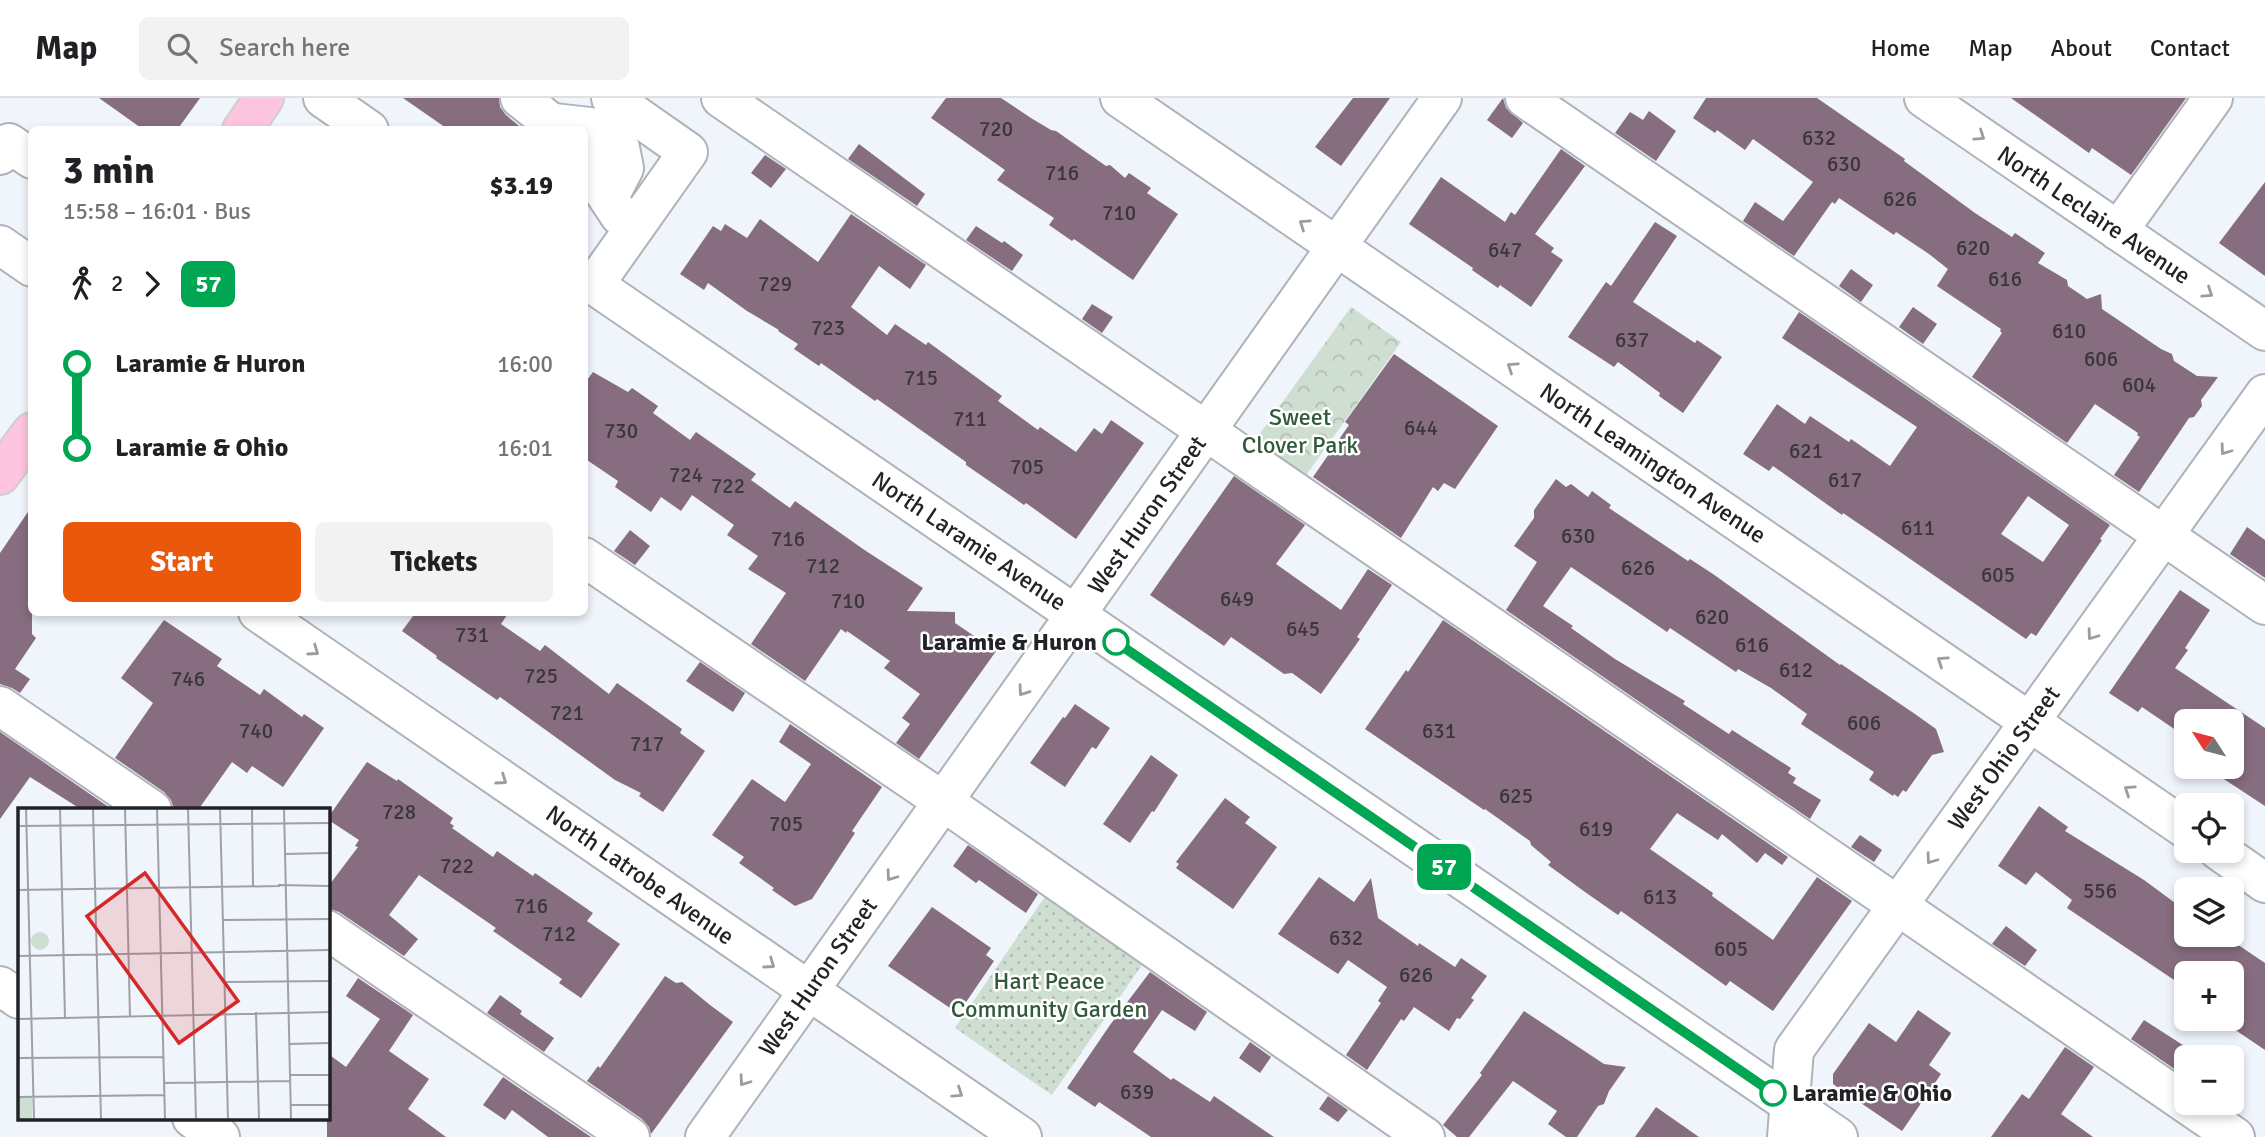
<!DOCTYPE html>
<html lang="en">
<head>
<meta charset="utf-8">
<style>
	:root { --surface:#fff; --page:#f2f2f2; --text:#202124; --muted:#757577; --line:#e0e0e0; --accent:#ea580c }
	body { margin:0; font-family:Signika,sans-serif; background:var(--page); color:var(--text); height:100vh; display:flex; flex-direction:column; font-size:26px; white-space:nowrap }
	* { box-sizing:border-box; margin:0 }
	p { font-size:23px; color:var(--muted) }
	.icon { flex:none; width:38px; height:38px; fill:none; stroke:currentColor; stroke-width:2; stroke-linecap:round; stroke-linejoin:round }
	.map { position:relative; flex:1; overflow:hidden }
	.details { position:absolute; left:28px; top:28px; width:560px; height:490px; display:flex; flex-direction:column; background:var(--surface); border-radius:10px; box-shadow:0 4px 10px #0003 }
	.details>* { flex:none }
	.badge { padding:0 14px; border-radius:10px; font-size:24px; line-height:46px }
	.needle { width:46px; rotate:306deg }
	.controls { position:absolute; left:2174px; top:611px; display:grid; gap:14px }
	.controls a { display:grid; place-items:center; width:70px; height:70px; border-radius:10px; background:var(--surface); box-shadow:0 4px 10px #0003; font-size:35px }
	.map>.badge { position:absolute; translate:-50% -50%; box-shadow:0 0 0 4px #fff }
	.legs { display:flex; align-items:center; gap:10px; height:77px; padding:0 35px; font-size:23px }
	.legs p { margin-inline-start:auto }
	.overview { display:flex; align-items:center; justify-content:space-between; height:119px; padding:0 35px }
	h1 { font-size:38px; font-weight:700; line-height:52px }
	.button { display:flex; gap:14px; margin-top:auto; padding:14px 35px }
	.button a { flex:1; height:80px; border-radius:10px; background:var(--accent); color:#fff; font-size:28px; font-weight:700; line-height:80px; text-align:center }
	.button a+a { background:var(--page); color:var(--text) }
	ul { padding:0 35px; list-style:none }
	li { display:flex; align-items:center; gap:24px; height:84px; font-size:26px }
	li i { display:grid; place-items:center; width:10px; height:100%; margin:0 9px; background:currentColor }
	li i::after { content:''; width:18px; height:18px; margin:-9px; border:5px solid; border-radius:50%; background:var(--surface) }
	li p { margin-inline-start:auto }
	li:first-child i { background:linear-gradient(#0000 50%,currentColor 0) }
	li:last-child i { background:linear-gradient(currentColor 50%,#0000 0) }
	header { display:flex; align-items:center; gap:42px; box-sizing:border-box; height:98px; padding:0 35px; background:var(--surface); border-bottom:2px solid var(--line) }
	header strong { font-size:33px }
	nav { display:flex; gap:38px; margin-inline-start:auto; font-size:24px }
	.search { width:490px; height:63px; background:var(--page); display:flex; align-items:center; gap:18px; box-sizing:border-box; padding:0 24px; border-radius:10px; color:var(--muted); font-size:26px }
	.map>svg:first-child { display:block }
	.park { fill:url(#park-crowns) }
	.garden { fill:url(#garden-dots) }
	.building { fill:#866d7f; fill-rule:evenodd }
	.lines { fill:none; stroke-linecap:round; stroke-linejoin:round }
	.minor-casing { stroke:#aeb2b9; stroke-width:42 }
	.major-casing { stroke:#cecfcf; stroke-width:42 }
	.minor { stroke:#fff; stroke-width:38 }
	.major { stroke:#fdc5df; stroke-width:38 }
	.oneway { stroke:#9c9c9d }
	.line-1-casing { stroke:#fff; stroke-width:16 }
	.line-1 { stroke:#00a651; stroke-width:10 }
	.stop-1-dot { fill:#fff; stroke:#00a651; stroke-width:3.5 }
	.labels { text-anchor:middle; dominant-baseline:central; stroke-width:5; stroke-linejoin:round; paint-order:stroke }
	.number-label { font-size:21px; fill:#3b363c }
	.street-label { font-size:24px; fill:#222326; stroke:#fff }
	.park-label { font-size:24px; fill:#305a3a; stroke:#fff }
	.stop-label { font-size:24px; font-weight:bold; fill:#222326; stroke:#fff; text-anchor:end }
	.inset-road { fill:none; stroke:#9ea0a6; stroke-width:2 }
	.view { fill:#d62828; fill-opacity:0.15; stroke:#d62828; stroke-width:3.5 }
	.inset-edge { fill:none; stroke:#222326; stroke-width:3.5 }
</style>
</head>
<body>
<header>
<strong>Map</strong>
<div class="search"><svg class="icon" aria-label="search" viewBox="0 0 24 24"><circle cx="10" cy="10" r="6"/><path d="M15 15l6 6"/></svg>Search here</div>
<nav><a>Home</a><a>Map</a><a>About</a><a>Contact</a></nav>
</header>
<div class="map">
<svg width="2265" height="1039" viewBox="0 0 2265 1039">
	<defs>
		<pattern id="park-crowns" width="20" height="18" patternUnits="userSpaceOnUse" patternTransform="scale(1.75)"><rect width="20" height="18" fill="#ceded1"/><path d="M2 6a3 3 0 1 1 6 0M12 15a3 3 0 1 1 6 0" fill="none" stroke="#b1beb3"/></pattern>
		<pattern id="garden-dots" width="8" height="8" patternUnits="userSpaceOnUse" patternTransform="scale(1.75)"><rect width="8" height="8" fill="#ceded1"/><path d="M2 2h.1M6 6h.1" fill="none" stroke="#b1beb3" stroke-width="1.8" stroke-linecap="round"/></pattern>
	</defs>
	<rect width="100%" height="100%" fill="#f0f4fb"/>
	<!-- park -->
	<polygon class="park" points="1351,209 1401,244 1302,383 1251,348"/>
	<!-- garden -->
	<polygon class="garden" points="1046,797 1144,864 1052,997 955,930"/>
	<!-- building -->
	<g class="building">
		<polygon points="99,0 200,0 177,32 144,32"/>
		<polygon points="403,0 499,0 500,9 506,17 524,32 449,32"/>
		<polygon points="946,0 1001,0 1031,20 1051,32 1056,33 1106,68 1110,67 1125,80 1129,75 1151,90 1147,95 1178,116 1133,182 1074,141 1072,143 1049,127 1054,120 997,82 1005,72 931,20"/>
		<polygon points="1353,0 1390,0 1341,68 1315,49"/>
		<polygon points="1503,0 1506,10 1523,25 1512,40 1487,22"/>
		<polygon points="1706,0 1817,0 1905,61 1904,63 1975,115 2012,139 2015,135 2045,155 2038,165 2067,182 2068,188 2087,201 2101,196 2102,211 2161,251 2172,256 2174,263 2197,278 2218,279 2201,302 2202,308 2194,319 2189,320 2139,394 2114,377 2140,339 2137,337 2138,335 2095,306 2067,345 1972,279 2002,235 2000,233 2001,231 1937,188 1948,171 1929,156 1896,134 1894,137 1839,100 1835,106 1832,104 1794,158 1743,123 1755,104 1783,123 1813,84 1753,41 1745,52 1717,32 1715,35 1693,20"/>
		<polygon points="2011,0 2186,0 2131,77 2092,50 2089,55"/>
		<polygon points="1649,13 1676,33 1656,63 1615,35 1630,14 1643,22"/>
		<polygon points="859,46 925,96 917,108 848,61"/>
		<polygon points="1561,51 1585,68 1535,136 1554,150 1551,154 1563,162 1531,209 1500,187 1498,190 1472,172 1473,170 1409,126 1441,79 1505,124 1511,114 1515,117"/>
		<polygon points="765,57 786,71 771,90 751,75"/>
		<polygon points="2265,84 2265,178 2219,145"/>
		<polygon points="851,116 926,167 910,191 879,168 851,209 887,237 895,226 926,247 928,244 1002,298 998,303 1038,332 1040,329 1076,354 1094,330 1102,336 1111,322 1144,345 1076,441 1026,405 1024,407 966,367 966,364 877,301 875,303 821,265 819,268 794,251 798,246 778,233 779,232 747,213 708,185 704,192 680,176 713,128 721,133 725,126 747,140 760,121 818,164"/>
		<polygon points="1655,124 1677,138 1633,204 1695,245 1697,242 1722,259 1683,315 1659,298 1660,295 1618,264 1614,269 1568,239 1606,184 1611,188"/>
		<polygon points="976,128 1002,145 1004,143 1023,157 1012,173 966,142"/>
		<polygon points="1851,171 1873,187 1861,204 1839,188"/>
		<polygon points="1092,206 1113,219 1102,235 1082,221"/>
		<polygon points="1913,209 1937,226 1923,246 1899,229"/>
		<path d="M 1799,214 L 2110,427 L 2100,441 L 2102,442 L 2036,538 L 2031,535 L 2026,541 L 1877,438 L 1843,415 L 1842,417 L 1773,368 L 1769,373 L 1743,356 L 1777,306 L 1805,326 L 1810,318 L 1849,344 L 1851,341 L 1890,368 L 1917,329 L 1782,240 ZM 2028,398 L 2069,427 L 2043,464 L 2001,436 Z"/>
		<polygon points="1394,256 1498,328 1455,391 1444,385 1438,393 1433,389 1401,440 1313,379 1349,327 1345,324"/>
		<polygon points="593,274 628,294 632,290 658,308 653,315 690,342 696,334 756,376 751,382 790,410 795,403 863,451 923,490 907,513 955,514 955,525 980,542 1004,542 919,661 896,645 910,626 902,620 920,596 884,570 890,563 847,533 846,535 841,531 805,583 751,546 786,495 748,471 758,458 727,437 734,427 692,397 681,413 661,399 651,414 615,389 618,383 584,360 584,286"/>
		<polygon points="1234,378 1305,427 1276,466 1341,512 1368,471 1392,487 1357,539 1360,541 1321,596 1292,575 1284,576 1231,539 1224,548 1150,497"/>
		<polygon points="1556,381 1566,389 1571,386 1588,399 1592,393 1611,407 1609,410 1688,463 1690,461 1713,476 1840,567 1841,566 1915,616 1936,631 1944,654 1932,657 1906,694 1903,692 1898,699 1894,696 1893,698 1869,682 1874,674 1801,626 1807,616 1771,590 1738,571 1736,574 1670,530 1667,534 1571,469 1543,508 1573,528 1571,530 1615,561 1685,603 1683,606 1729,636 1732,632 1791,670 1788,675 1796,680 1793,685 1821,702 1810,721 1506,512 1537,464 1514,448 1534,420 1534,412"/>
		<polygon points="32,408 32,536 36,540 15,571 30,581 20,595 12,590 0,586 0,455"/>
		<polygon points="2247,429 2265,442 2265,480 2230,456"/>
		<polygon points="630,432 650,448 635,467 614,453"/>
		<polygon points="2180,492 2210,512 2185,550 2188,552 2175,570 2265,630 2265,708 2204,668 2231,668 2231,623 2186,623 2186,639 2142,609 2138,614 2109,595"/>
		<polygon points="416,514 509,514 501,526 540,553 545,547 609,596 617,585 682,631 680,635 705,653 663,714 639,698 641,695 615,682 500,599 497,602 436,560 437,558 402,533"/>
		<polygon points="164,522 222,561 217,568 260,597 264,591 302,619 304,616 324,630 283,689 252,668 247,675 232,664 198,712 178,712 173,708 171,702 164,694 115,660 153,605 121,580"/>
		<polygon points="1443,522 1788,759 1782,767 1765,755 1757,765 1722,736 1718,742 1677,715 1650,751 1713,795 1712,798 1773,842 1817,779 1852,803 1773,913 1730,883 1726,888 1621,813 1618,817 1585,794 1548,767 1551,764 1531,747 1530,743 1485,711 1484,712 1365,631 1406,572 1408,574"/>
		<polygon points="700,564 745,595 733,614 686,583"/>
		<polygon points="1075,606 1110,630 1096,651 1092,649 1065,689 1030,665 1063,619 1065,620"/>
		<polygon points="790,626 882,689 852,733 855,735 812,801 795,808 772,792 774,790 739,765 744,759 712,737 752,681 785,704 811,666 779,644"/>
		<polygon points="0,634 113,712 78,712 79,710 30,679 0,721"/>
		<polygon points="1151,657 1178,677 1154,714 1152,713 1130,745 1103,726"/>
		<polygon points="367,664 397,683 398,681 453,720 450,725 454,728 452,730 493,759 497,753 533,778 535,775 593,815 587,823 620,846 581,900 559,885 562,881 493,833 496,830 419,777 389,817 418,841 404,858 339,814 327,810 327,790 358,749 355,748 359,742 327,721"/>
		<polygon points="1225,700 1250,719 1245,725 1277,749 1233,811 1176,770 1179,766 1176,764"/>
		<polygon points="2039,708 2068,729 2065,733 2144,782 2186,813 2186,836 2222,836 2265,865 2265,952 2231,929 2231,875 2186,875 2186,890 2067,810 2072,802 2036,774 2026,787 1998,768"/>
		<polygon points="1860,737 1882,752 1874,764 1851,749"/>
		<polygon points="968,747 1038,796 1026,815 979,782 976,785 953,768"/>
		<polygon points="1319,779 1354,804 1371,780 1378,820 1418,848 1419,845 1455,869 1461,860 1487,878 1471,900 1474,902 1460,921 1457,920 1449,933 1414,909 1404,923 1401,921 1367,972 1346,957 1381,905 1378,903 1387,889 1348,862 1338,876 1278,836"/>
		<polygon points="932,809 991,850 986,857 994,863 962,910 957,906 953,912 888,868"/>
		<polygon points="2006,828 2037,852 2025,868 1992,846"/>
		<polygon points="1150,874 1207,914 1195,933 1162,912 1133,954 1171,982 1173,980 1210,1004 1214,998 1274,1039 1151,1039 1099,1004 1095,1009 1067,990 1110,927"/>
		<polygon points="665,878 676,885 682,884 710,907 733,924 651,1036 649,1029 642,1021 587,983 598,968 600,970"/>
		<polygon points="358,880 413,917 389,953 429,981 408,1011 446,1039 327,1039 327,955 346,969 380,921 346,898"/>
		<polygon points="500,897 522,913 520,916 554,940 544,954 487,915"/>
		<polygon points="1918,912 1951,935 1929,967 1941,976 1902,1033 1833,986 1833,976 1869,925 1896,944"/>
		<polygon points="1524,913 1604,966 1626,969 1609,993 1604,1006 1598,1008 1577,1039 1566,1039 1548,1026 1557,1013 1513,983 1469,1039 1457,1039 1443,1027 1482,977 1480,975"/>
		<polygon points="2144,922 2186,949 2186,979 2131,941"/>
		<polygon points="1250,944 1271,959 1260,975 1239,960"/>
		<polygon points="2065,949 2094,969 2061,1016 2093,1039 1991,1039 2022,996 2029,1001"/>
		<polygon points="503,979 591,1039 548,1039 512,1012 505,1022 483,1007"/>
		<polygon points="1328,998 1348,1012 1338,1024 1319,1011"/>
		<polygon points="1656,1009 1699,1039 1635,1039"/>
	</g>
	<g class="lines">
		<!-- minor casing -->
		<g class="minor-casing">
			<g id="minor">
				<polyline points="323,0 369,32"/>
				<polyline points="520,0 560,32"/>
				<polyline points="721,0 2235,1039"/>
				<polyline points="1120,0 2186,731"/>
				<polyline points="1525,0 2265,507"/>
				<polyline points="1924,0 2265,233"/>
				<polyline points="554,25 590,29 620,50 624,70 609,99"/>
				<polyline points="0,57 9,45 32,61"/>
				<polyline points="584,64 620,118"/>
				<polyline points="2118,133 2213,0"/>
				<polyline points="0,147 32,169"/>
				<polyline points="584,180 1838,1039"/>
				<polyline points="594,187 688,54 611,0"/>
				<polyline points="584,459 944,704 1425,1039"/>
				<polyline points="258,514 1022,1039"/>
				<polyline points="0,608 152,712"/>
				<polyline points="2218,752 2265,785"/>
				<polyline points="327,832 630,1039"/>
				<polyline points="0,888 19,901"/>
				<polyline points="192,1020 220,1039"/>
				<polyline points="705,1039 1442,0"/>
				<polyline points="1787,1039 1794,952 2265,296"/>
			</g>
		</g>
		<!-- major casing -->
		<g class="major-casing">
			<g id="major">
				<polyline points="242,32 264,0"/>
				<polyline points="0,377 32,334"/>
			</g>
		</g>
		<!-- minor -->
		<use href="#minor" class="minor"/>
		<!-- major -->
		<use href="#major" class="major"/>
	</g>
	<!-- one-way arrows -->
	<defs><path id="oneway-chevron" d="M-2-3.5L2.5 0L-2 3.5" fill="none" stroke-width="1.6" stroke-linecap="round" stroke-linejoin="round" transform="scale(1.75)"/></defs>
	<g class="oneway">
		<use href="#oneway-chevron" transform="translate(1980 38) rotate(34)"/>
		<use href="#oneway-chevron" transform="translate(1304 126) rotate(-146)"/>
		<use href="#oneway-chevron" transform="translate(2208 195) rotate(34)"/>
		<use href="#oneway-chevron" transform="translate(1512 269) rotate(-146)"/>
		<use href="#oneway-chevron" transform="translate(2225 352) rotate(126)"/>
		<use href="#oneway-chevron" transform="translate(2092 537) rotate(126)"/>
		<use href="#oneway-chevron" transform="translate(314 553) rotate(35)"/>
		<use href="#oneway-chevron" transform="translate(1942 563) rotate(-146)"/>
		<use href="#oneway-chevron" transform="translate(1023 593) rotate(125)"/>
		<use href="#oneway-chevron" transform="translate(502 682) rotate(35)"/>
		<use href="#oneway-chevron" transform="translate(2129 692) rotate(-146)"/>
		<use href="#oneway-chevron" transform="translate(1931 761) rotate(126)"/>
		<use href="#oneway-chevron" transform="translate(891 778) rotate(126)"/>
		<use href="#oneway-chevron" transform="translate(770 866) rotate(35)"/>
		<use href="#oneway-chevron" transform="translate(744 983) rotate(126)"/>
		<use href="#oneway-chevron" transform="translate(958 995) rotate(34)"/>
	</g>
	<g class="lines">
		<!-- line-1 casing -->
		<g class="line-1-casing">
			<polyline id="line-1" points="1116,544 1773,995"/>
		</g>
		<!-- line-1 -->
		<use href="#line-1" class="line-1"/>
	</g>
	<!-- markers -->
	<g class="stop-1-dot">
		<circle cx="1116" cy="544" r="12"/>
		<circle cx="1773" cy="995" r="12"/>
	</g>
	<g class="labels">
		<!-- number labels -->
		<g class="number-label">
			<text x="996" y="31">720</text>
			<text x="1819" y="40">632</text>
			<text x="1844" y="66">630</text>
			<text x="1062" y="75">716</text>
			<text x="1900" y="101">626</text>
			<text x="1119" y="115">710</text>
			<text x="1973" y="150">620</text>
			<text x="1505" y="152">647</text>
			<text x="2005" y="181">616</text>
			<text x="775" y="186">729</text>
			<text x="828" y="230">723</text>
			<text x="2069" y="233">610</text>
			<text x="1632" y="242">637</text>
			<text x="2101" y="261">606</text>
			<text x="921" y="280">715</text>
			<text x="2139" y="287">604</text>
			<text x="970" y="321">711</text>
			<text x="1421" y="330">644</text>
			<text x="621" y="333">730</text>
			<text x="1806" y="353">621</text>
			<text x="1027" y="369">705</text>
			<text x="686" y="377">724</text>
			<text x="1845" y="382">617</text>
			<text x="728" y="388">722</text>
			<text x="1918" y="430">611</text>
			<text x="1578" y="438">630</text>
			<text x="788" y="441">716</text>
			<text x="823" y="468">712</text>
			<text x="1638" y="470">626</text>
			<text x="1998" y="477">605</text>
			<text x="1237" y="501">649</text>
			<text x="848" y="503">710</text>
			<text x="1712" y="519">620</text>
			<text x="1303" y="531">645</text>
			<text x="472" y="537">731</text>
			<text x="1752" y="547">616</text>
			<text x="1796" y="572">612</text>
			<text x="541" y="578">725</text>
			<text x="188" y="581">746</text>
			<text x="567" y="615">721</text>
			<text x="1864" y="625">606</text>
			<text x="256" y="633">740</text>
			<text x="1439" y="633">631</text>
			<text x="647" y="646">717</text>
			<text x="1516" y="698">625</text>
			<text x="399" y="714">728</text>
			<text x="786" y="726">705</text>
			<text x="1596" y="731">619</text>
			<text x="457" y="768">722</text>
			<text x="2100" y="793">556</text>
			<text x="1660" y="799">613</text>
			<text x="531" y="808">716</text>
			<text x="559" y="836">712</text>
			<text x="1346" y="840">632</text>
			<text x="1731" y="851">605</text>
			<text x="1416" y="877">626</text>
			<text x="1137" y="994">639</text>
		</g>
		<!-- street labels -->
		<g class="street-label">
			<text transform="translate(2094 117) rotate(34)">North Leclaire Avenue</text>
			<text transform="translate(1653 365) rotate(34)">North Leamington Avenue</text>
			<text transform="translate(1147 417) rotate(-55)">West Huron Street</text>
			<text transform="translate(969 443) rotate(34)">North Laramie Avenue</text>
			<text transform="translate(2004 660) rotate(-54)">West Ohio Street</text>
			<text transform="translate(640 777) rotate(35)">North Latrobe Avenue</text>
			<text transform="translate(818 879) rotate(-55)">West Huron Street</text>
		</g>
		<!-- park labels -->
		<g class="park-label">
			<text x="1300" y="319">Sweet<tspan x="1300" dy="28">Clover Park</tspan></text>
			<text x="1049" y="883">Hart Peace<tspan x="1049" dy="28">Community Garden</tspan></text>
		</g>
		<!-- stop labels -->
		<g class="stop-label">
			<text x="1097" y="544">Laramie &amp; Huron</text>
			<text x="1792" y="995" text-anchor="start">Laramie &amp; Ohio</text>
		</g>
	</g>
	<!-- overview -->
	<g transform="translate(18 710)">
		<rect width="312" height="312" fill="#f0f4fb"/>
		<path d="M13 133a9 9 0 1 1 18 0a9 9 0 1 1-18 0Z" fill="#ceded1"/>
		<path d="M 0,290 L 14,290 L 14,311 L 0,311 Z" fill="#ceded1"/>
		<path class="inset-road" d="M 8,0 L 16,311M 42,0 L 47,210M 75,0 L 83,311M 107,0 L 112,209M 139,0 L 147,311M 170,0 L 178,311M 202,0 L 210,311M 234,0 L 235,78M 266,0 L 273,311M 0,18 L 312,15M 266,46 L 312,45M 260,77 L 312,78M 0,82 L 262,78M 204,112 L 312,111M 0,148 L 312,142M 206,174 L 312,173M 238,204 L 241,311M 0,211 L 312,204M 271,236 L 312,235M 0,250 L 145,249M 272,267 L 312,267M 146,275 L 272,273M 0,289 L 146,287M 273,297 L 312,297"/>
		<path class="view" d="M 127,65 L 220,193 L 161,235 L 69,108 Z"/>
		<rect width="312" height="312" class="inset-edge"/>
	</g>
</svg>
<div class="controls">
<a><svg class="needle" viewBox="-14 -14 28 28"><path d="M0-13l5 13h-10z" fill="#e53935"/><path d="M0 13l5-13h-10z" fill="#757577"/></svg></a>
<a><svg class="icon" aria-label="locate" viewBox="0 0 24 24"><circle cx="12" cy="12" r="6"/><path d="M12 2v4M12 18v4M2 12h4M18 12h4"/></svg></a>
<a><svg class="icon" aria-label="layers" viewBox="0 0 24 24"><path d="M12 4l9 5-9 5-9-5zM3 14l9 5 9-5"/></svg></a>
<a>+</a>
<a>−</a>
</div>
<b class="badge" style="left:1444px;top:769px;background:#00a651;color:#fff">57</b>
<section class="details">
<div class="overview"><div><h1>3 min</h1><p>15:58 – 16:01 · Bus</p></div><b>$3.19</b></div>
<div class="legs"><svg class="icon" aria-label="walk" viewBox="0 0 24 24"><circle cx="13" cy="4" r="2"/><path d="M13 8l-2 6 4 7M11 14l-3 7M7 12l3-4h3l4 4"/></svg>2<svg class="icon" aria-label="forward" viewBox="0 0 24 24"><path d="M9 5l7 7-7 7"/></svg><b class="badge" style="background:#00a651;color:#fff">57</b></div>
<ul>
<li><i style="color:#00a651"></i><b>Laramie &amp; Huron</b><p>16:00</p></li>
<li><i style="color:#00a651"></i><b>Laramie &amp; Ohio</b><p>16:01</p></li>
</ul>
<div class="button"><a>Start</a><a>Tickets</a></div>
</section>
</div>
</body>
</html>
